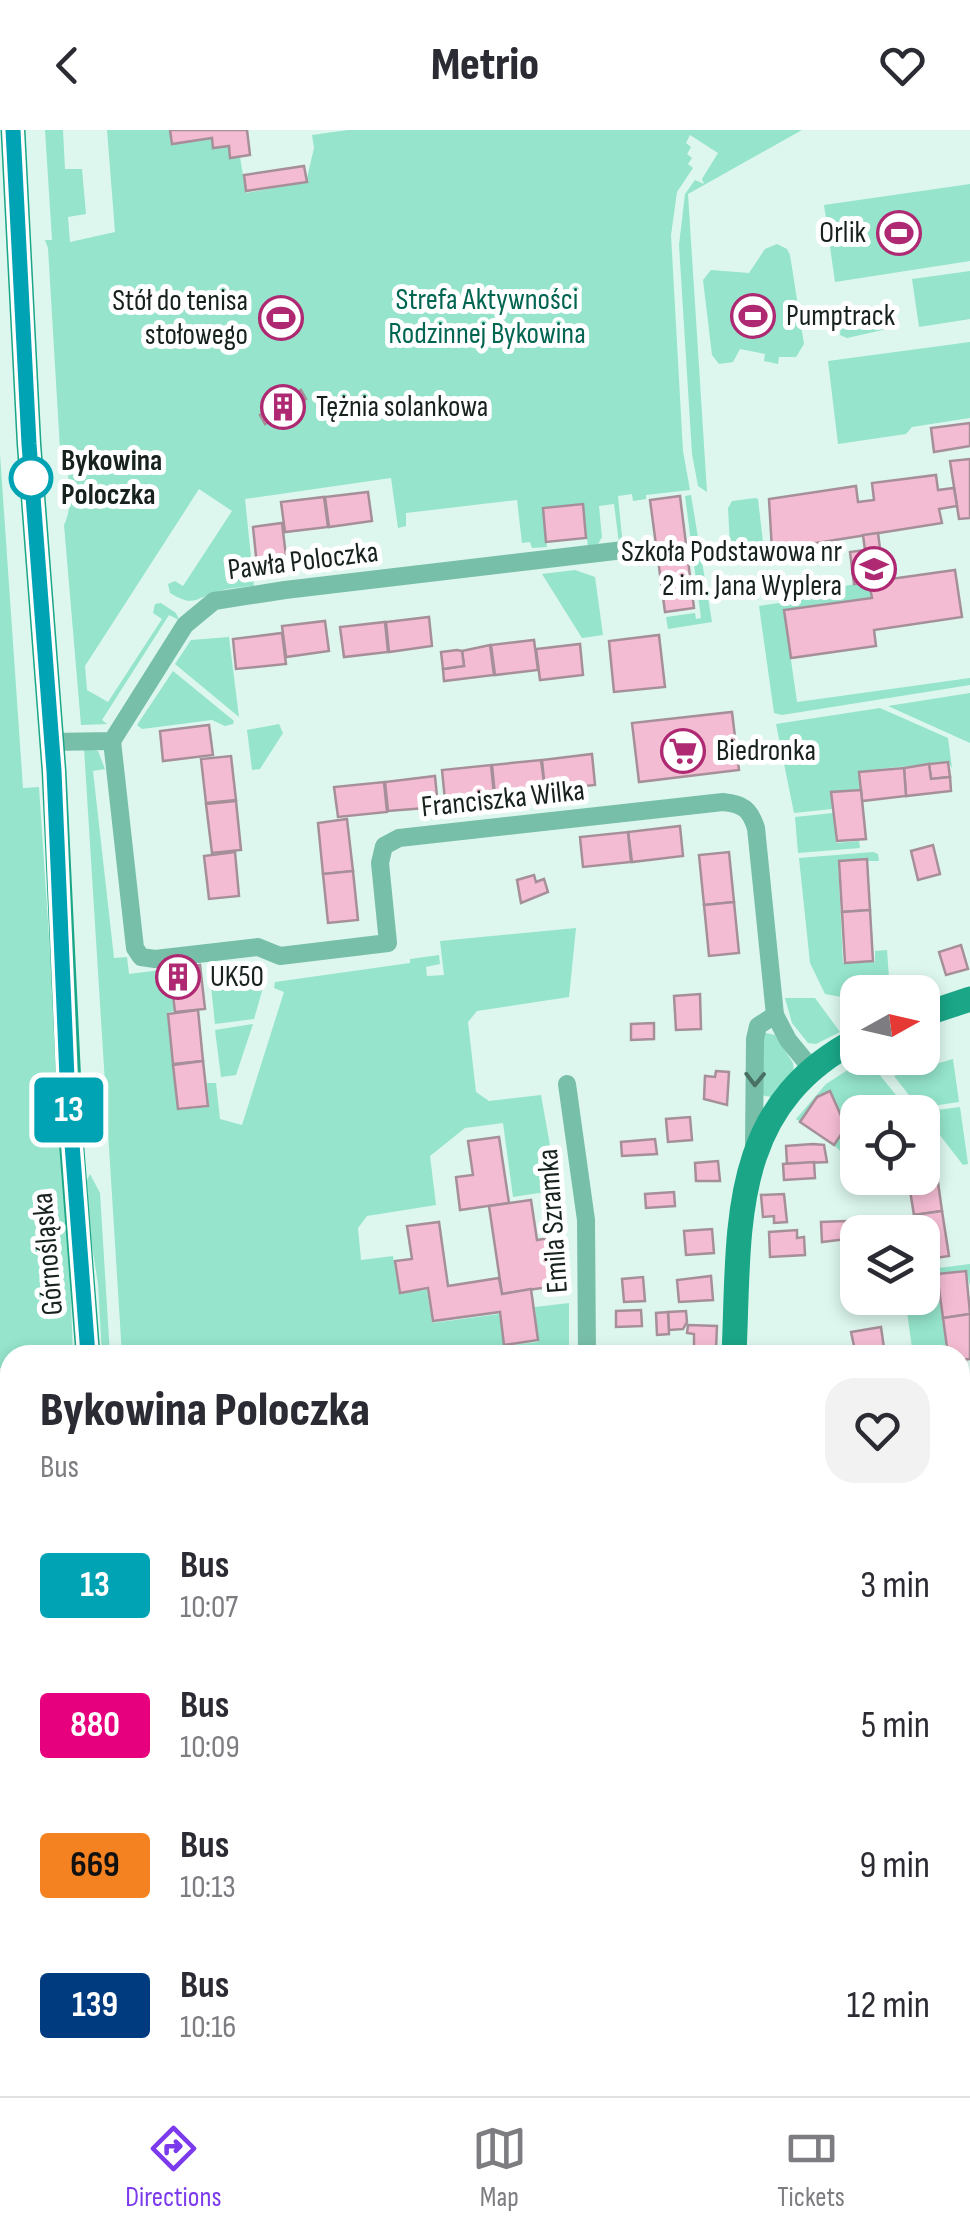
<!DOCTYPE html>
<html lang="en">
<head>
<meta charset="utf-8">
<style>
	:root { --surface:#fff; --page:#f2f2f3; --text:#2b2b33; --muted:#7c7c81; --line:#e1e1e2; --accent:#7c3aed }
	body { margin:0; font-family:"Sofia Sans Condensed",sans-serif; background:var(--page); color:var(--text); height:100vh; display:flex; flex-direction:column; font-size:38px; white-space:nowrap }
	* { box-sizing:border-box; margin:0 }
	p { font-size:32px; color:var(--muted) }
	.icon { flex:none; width:55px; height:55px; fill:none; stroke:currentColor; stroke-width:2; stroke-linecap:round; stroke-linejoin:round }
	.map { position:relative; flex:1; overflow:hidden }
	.side { position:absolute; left:0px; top:1215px; width:970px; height:752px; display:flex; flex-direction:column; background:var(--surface); border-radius:30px 30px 0 0; box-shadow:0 5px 15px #0003 }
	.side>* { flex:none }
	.badge { padding:0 20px; border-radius:8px; font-size:35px; line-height:65px }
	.needle { width:65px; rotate:82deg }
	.tools { position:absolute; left:840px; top:845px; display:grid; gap:20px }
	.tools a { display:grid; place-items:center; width:100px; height:100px; border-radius:20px; background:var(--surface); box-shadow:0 5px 15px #0003; font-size:50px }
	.map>.badge { position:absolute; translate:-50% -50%; box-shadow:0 0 0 5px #fff }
	.round { display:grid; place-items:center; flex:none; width:105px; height:105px; border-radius:30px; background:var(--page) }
	.overview { display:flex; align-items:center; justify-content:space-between; height:170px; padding:0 40px }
	h1 { font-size:48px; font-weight:800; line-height:75px }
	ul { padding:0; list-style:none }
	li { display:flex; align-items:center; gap:30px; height:140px; padding:0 40px }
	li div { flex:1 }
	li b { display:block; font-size:38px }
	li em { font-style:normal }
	li .badge { min-width:110px; font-weight:700; text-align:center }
	header { display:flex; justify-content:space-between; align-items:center; height:130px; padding:0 40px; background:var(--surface); font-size:45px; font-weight:800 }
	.dock { display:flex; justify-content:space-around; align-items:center; height:140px; border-top:2px solid var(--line); background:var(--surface); font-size:28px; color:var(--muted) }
	.dock a { display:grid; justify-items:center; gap:5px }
	.dock .active { color:var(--accent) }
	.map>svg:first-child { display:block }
	.green { fill:#95e4cb }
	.building { fill:#f4bcd3; stroke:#a68f98; stroke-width:2.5 }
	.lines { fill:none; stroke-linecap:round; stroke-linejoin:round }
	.lane { stroke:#78bfa9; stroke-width:9 }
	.street { stroke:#78bfa9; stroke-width:18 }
	.secondary { stroke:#1aa687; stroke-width:25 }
	.oneway { stroke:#487063 }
	.line-casing { stroke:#fff; stroke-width:22 }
	.line { stroke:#00a3b4; stroke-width:15 }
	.stop-dot { fill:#fff; stroke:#00a3b4; stroke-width:5 }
	.labels { text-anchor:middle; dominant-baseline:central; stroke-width:10; stroke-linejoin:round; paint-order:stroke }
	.poi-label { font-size:30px; fill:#17211d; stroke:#fff; text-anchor:start }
	.park-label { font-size:30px; fill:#006551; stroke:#fff }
	.stop-label { font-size:30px; font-weight:bold; fill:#17211d; stroke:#fff; text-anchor:start }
	.street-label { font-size:30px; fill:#17211d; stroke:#fff }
</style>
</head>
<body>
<header><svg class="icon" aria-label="back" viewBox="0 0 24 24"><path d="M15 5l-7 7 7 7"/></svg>Metrio<svg class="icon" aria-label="heart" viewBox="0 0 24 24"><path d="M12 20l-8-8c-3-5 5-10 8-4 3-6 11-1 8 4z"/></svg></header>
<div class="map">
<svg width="970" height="1966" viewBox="0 0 970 1966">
	<rect width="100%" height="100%" fill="#ddf7ee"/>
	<!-- green -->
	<g class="green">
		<path d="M 45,0 L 63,0 L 65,39 L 82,39 L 86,84 L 68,87 L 70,112 L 115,102 L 107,0 L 170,0 L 172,14 L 212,8 L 213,18 L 229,16 L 230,28 L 240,27 L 246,63 L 306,52 L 314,18 L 312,5 L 348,0 L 802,0 L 688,64 L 707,362 L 698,356 L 692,324 L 679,115 L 685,64 L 695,50 L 704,54 L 702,49 L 718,23 L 690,5 L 686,13 L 691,17 L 687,24 L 692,28 L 688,34 L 693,38 L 677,62 L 671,105 L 683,321 L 690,360 L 646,365 L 646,369 L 633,371 L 632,364 L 618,366 L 622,407 L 619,413 L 614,374 L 599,376 L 602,407 L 598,414 L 588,416 L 582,374 L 543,378 L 547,417 L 532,418 L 530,412 L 522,413 L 517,370 L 406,383 L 406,396 L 398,398 L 391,348 L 245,369 L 254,456 C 242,457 230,458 219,461 C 195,468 195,478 170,463 L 168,454 L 175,451 L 183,456 L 232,381 L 199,359 L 85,536 L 87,560 L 108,572 L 162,489 L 153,483 L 155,474 L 161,473 L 176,483 L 179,490 L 169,485 L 102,590 L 107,594 L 81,595 L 64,395 C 74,375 70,338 60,319 L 48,118 L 45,110 L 52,110 Z"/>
		<polygon points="970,54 970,131 835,152 824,75"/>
		<polygon points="777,114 787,119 790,125 804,214 796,227 779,227 778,234 764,231 765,224 740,219 733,232 719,234 712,225 703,150 711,140 749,143 765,119"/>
		<polygon points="970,141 970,189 919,197 912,149"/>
		<polygon points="879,176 885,180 887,199 847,208 840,205 842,185 848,179"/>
		<polygon points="970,212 970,288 912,297 906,304 838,314 828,231"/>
		<polygon points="0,324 23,658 39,657 68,1094 73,1225 10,1225 10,1236 0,1238"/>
		<polygon points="691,365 712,492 668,499 666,487 695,483 696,489 701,488 685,366"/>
		<polygon points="755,368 758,369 765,430 758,434 756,423 743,423 744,431 736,432 735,423 741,422 740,416 730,416 728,378 732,371"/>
		<polygon points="575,440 595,447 603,505 582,508 542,444"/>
		<polygon points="869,452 872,468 784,481 797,572 970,548 970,555 782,585 774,583 759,476 826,466 826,459"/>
		<polygon points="229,507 239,587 175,534 191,510"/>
		<polygon points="173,541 234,591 233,594 225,596 212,590 142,599 137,595"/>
		<polygon points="970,563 970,613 888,576"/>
		<polygon points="880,578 948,608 952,638 948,632 859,641 860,660 831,662 832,679 794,683 776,594"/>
		<polygon points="279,594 283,603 260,639 252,640 247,600"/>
		<polygon points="84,618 98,621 105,639 93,641 114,828 127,827 129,844 168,839 174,881 167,883 178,980 209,977 207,953 216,953 220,989 242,995 284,862 274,858 275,852 410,833 410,829 439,825 440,834 426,837 427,846 444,845 440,811 576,798 569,867 477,881 468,892 476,962 489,971 541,965 558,1060 513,1067 503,993 465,998 430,1026 436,1075 367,1086 358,1098 361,1130 393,1126 399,1163 427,1160 432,1193 499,1184 504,1216 538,1212 535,1177 569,1173 569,1225 122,1225"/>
		<polygon points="833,683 836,713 859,711 860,718 798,723 795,687"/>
		<polygon points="873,722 878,724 879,731 838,731 843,833 875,832 875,821 887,820 890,862 858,862 857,870 825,864 810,833 799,728"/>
		<polygon points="265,851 254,889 215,894 211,856"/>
		<polygon points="785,868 815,868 840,902 816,914 808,913 792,893"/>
		<polygon points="253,894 236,945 221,947 215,900"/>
		<polygon points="766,903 775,905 793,933 794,943 771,967 760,965 761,906"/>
		<polygon points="866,928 900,970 860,976 856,991 854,1035 834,1015 846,997 829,962 817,967 800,992 796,989 826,954"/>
		<polygon points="953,929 959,972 919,978 894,946"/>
		<polygon points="960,977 968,1034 963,1035 922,982"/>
		<polygon points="90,1044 100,1063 110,1225 102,1225 98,1154 83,1058"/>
		<polygon points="970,1134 970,1156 966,1140 936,1144 947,1225 913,1225 905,1168 922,1168 923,1140"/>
		<polygon points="970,1563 970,1681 960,1683 960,1564"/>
	</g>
	<!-- building -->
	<g class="building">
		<polygon points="170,0 247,0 250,25 230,28 229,16 213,18 212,8 172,14"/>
		<polygon points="304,36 307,52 246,61 244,45"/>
		<polygon points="301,260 306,269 265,294 260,285"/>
		<polygon points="970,293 970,316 934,322 931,298"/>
		<polygon points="970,329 970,388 959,389 950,331"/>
		<polygon points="936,345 938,360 954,358 957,376 939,379 942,393 772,420 769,369 856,356 858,372 874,370 872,353"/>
		<polygon points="368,362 372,391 329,397 325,367"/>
		<polygon points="680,366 694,478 665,482 650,370"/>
		<polygon points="324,367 328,397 285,402 281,372"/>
		<polygon points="583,374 586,408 546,412 543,378"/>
		<polygon points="282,393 288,443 258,446 253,397"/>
		<polygon points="878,403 884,450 854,454 850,422 865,420 863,405"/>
		<polygon points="955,440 962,487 874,500 876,516 791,528 784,480 872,468 869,452"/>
		<polygon points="429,487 432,516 389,522 386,492"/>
		<polygon points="325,491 329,521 286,527 282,496"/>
		<polygon points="385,492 388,522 344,527 340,497"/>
		<polygon points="282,503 286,534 236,539 233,509"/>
		<polygon points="659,505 665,557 614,562 609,511"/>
		<polygon points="534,510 538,540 495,545 491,515"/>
		<polygon points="580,514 583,545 540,550 536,519"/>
		<polygon points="490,515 494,545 444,551 443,539 464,536 462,521"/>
		<polygon points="457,520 462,521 464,536 443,539 441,522"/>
		<polygon points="732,582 739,640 639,652 632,593"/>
		<polygon points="209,595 213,625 163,631 160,601"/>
		<polygon points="592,624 595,655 545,660 542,630"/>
		<polygon points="231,626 236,670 206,673 201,629"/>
		<polygon points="541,630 545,660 495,665 492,635"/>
		<polygon points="948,632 950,647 931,649 929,634"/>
		<polygon points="929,634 931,649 950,647 951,661 906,666 904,638"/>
		<polygon points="491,635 494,665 445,670 442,640"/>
		<polygon points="904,638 906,666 862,671 859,642"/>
		<polygon points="435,646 438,677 388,681 385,652"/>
		<polygon points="384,652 387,682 338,687 334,657"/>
		<polygon points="861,660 866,709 837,711 831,662"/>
		<polygon points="236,671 241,720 212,723 206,674"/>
		<polygon points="347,689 353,741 323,744 318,693"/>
		<polygon points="680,696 683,726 632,732 628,702"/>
		<polygon points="628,702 631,732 583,737 580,707"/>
		<polygon points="933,715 940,744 918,750 911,721"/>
		<polygon points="235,722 239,766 209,769 204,726"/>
		<polygon points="729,722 734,772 704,775 699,725"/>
		<polygon points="867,729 870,780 842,782 839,731"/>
		<polygon points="353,741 358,790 328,793 323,744"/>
		<polygon points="534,745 536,752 544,749 548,762 521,773 517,750"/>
		<polygon points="734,772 739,823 709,826 704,775"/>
		<polygon points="870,780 873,831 845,833 842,782"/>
		<polygon points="961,815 968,839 946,845 939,822"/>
		<polygon points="200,835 205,879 175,882 172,857 185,855 183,838"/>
		<polygon points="700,864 701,899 676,900 674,866"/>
		<polygon points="198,880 203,931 173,934 168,884"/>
		<polygon points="654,893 654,909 631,910 631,894"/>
		<polygon points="203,931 208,976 178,979 173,935"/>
		<polygon points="716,941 729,942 727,975 704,969 705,946 715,947"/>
		<polygon points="830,961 846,997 834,1015 800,992 817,967"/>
		<polygon points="690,987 692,1010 668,1012 666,989"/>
		<polygon points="499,1007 509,1073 460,1080 456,1047 473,1045 468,1011"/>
		<polygon points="655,1009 657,1024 622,1026 621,1012"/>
		<polygon points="813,1014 824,1015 827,1032 787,1034 786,1016"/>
		<polygon points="718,1031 720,1051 696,1051 695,1033"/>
		<polygon points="814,1032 815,1048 784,1050 783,1034"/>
		<polygon points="936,1038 942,1081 914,1085 908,1048 922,1048 922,1040"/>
		<polygon points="674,1062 675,1076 646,1078 645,1064"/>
		<polygon points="784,1064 787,1092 774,1093 774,1086 763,1087 761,1065"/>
		<polygon points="531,1070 537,1110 555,1107 562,1155 502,1164 489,1076"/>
		<polygon points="942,1081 949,1126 922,1130 922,1102 916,1102 914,1085"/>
		<polygon points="846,1091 847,1109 822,1112 821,1092"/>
		<polygon points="439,1092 448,1156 499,1148 502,1164 531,1159 538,1210 504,1215 500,1182 433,1191 428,1158 400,1163 395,1131 412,1129 407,1096"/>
		<polygon points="712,1099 714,1123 686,1125 684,1101"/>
		<polygon points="797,1100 797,1108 804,1107 805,1125 770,1127 769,1102"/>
		<polygon points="966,1141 970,1184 943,1188 937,1144"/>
		<polygon points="711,1146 713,1170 679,1172 677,1150"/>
		<polygon points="643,1147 645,1171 624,1172 622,1149"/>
		<polygon points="641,1180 642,1196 616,1197 616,1181"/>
		<polygon points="686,1181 687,1192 683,1199 669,1200 668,1182"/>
		<polygon points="668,1182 669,1204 657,1205 656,1183"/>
		<polygon points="970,1184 970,1229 960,1230 960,1225 948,1225 943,1188"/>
		<polygon points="688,1195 717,1196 716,1219 694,1218 694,1204 687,1203"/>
		<polygon points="881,1197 885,1225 856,1225 851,1202"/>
		<polygon points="970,1393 970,1424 960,1425 960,1395"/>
		<polygon points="970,1504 970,1540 960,1542 960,1506"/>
		<polygon points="970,1707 970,1742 964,1743 960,1708"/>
		<polygon points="967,1874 970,1943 966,1944 960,1914 960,1875"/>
		<polygon points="171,1958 247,1958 199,1966 172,1966"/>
		<polygon points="691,1958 726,1958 727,1966 692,1966"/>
	</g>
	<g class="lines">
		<!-- lane -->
		<polyline class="lane" points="966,1824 970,1844"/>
		<!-- street -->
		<g class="street">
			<path d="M 112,611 L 135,818 L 141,827 L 155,829 L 258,817 L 280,826 L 388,813 L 380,733 L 384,716 L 399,708 L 723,672 C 743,674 750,679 756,698 L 775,885 L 788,910 L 811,938"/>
			<polyline points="51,612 112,611 185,495 214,471 285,460 632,419"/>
			<polyline points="567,954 586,1090 587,1225"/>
			<polyline points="754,1015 755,909 758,896 775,885"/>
			<polyline points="960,1283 970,1281"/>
			<polyline points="960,1826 970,1823"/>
		</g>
		<!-- secondary -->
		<g class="secondary">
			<polyline points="13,0 29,314 54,641 72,1020 88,1225"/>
			<polyline points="922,885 970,869"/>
			<path d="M 734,1225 C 740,1098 727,977 858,909"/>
			<polyline points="94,1966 94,1958"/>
			<polyline points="112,1966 112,1958"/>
			<polyline points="579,1966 579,1958"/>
		</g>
	</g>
	<!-- one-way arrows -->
	<defs><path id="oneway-chevron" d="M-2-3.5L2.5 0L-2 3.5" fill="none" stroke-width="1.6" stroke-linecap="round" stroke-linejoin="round" transform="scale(2.5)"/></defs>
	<use class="oneway" href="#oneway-chevron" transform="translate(755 949) rotate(91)"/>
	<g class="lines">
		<!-- line casing -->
		<g class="line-casing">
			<polyline id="line" points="13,0 29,314 54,641 67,948 88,1225"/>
		</g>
		<!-- line -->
		<use href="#line" class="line"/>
	</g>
	<!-- icons -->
	<defs>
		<g id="stadium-ring" transform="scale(2.25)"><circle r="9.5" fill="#fff" stroke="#ae2971" stroke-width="1.5"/><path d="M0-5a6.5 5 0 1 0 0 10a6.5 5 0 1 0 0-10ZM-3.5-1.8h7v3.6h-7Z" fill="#ae2971"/></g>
		<g id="building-ring" transform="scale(2.25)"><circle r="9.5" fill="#fff" stroke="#ae2971" stroke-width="1.5"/><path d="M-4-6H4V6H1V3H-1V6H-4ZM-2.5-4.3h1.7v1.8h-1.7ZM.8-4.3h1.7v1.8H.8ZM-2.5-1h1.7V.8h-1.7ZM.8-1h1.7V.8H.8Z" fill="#ae2971"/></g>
		<g id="school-ring" transform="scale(2.25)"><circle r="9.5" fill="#fff" stroke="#ae2971" stroke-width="1.5"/><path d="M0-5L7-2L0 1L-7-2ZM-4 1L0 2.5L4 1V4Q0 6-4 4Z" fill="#ae2971"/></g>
		<g id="supermarket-ring" transform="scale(2.25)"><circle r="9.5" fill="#fff" stroke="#ae2971" stroke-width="1.5"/><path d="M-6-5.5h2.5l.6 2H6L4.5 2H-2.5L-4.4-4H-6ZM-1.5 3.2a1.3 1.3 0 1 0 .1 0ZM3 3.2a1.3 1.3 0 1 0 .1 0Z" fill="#ae2971"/></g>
	</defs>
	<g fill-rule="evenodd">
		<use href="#stadium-ring" x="899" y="103"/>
		<use href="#stadium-ring" x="753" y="186"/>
		<use href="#stadium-ring" x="281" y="188"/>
		<use href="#building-ring" x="283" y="277"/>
		<use href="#school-ring" x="874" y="439"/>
		<use href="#supermarket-ring" x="683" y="621"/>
		<use href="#building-ring" x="178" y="847"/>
	</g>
	<!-- markers -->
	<circle class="stop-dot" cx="31" cy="348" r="20"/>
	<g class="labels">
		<!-- poi labels -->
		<g class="poi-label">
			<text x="866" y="103" text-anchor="end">Orlik</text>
			<text x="248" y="171" text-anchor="end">Stół do tenisa<tspan x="248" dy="34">stołowego</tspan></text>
			<text x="786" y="186">Pumptrack</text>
			<text x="316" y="277">Tężnia solankowa</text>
			<text x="842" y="422" text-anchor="end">Szkoła Podstawowa nr<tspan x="842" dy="34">2 im. Jana Wyplera</tspan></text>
			<text x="716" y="621">Biedronka</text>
			<text x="210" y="847">UK50</text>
		</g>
		<!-- park labels -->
		<g class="park-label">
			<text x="487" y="170">Strefa Aktywności<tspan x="487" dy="34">Rodzinnej Bykowina</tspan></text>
		</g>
		<!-- stop labels -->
		<g class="stop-label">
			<text x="61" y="331">Bykowina<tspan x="61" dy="34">Poloczka</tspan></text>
		</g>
		<!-- street labels -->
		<g class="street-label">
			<text transform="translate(303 431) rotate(-7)">Pawła Poloczka</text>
			<text transform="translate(503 669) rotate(-6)">Franciszka Wilka</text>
			<text transform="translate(553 1091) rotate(-94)">Emila Szramka</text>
			<text transform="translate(48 1124) rotate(-95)">Górnośląska</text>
		</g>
	</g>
</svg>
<div class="tools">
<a><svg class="needle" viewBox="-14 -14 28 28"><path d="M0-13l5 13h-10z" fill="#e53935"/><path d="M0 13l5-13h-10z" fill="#7c7c81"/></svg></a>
<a><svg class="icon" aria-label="locate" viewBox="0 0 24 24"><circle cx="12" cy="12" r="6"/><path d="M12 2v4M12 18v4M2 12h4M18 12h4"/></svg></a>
<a><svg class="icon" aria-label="layers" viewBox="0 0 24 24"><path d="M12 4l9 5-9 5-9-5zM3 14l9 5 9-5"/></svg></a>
</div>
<b class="badge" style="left:69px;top:980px;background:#00a3b4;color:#fff">13</b>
<section class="side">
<div class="overview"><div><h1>Bykowina Poloczka</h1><p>Bus</p></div><a class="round"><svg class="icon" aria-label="heart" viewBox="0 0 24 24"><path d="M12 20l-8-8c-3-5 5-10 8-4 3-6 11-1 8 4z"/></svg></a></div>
<ul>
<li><span class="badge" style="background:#00a3b4;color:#fff">13</span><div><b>Bus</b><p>10:07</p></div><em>3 min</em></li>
<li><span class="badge" style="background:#e6007e;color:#fff">880</span><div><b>Bus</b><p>10:09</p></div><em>5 min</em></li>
<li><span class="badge" style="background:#f58220;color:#111">669</span><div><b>Bus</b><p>10:13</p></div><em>9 min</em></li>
<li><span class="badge" style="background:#003b80;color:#fff">139</span><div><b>Bus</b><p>10:16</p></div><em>12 min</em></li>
</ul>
</section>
</div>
<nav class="dock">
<a class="active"><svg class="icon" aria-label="directions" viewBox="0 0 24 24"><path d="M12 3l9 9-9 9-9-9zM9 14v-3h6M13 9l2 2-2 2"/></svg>Directions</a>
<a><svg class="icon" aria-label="map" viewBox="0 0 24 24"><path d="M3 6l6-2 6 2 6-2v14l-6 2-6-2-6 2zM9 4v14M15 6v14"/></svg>Map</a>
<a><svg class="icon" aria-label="tickets" viewBox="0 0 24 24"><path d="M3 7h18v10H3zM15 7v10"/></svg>Tickets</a>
</nav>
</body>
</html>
